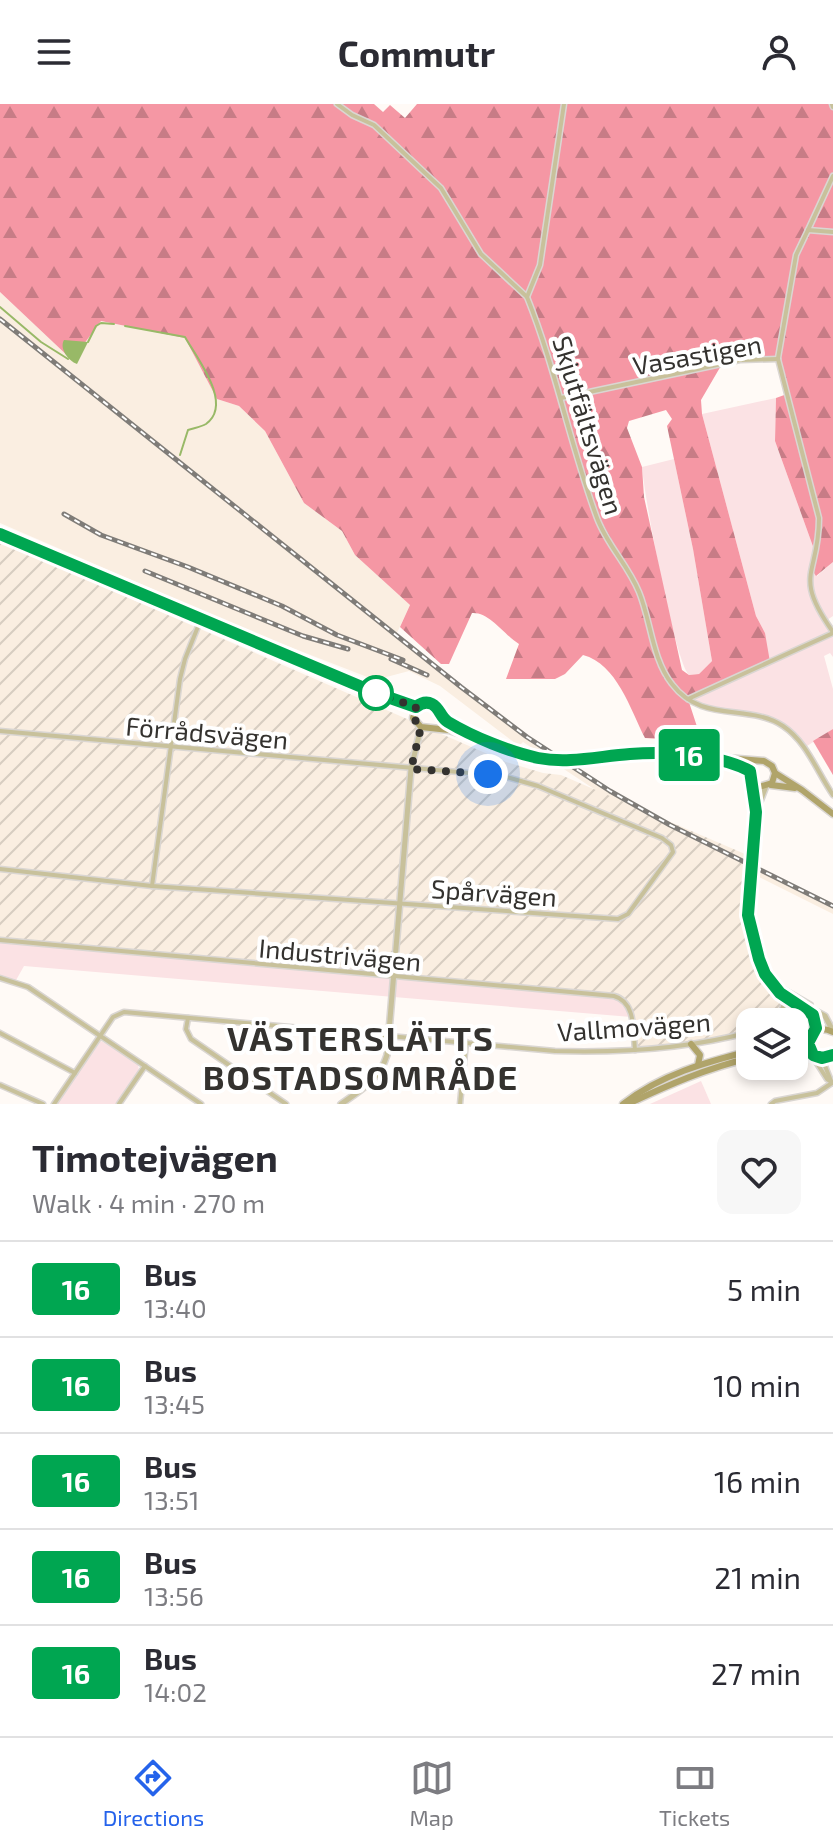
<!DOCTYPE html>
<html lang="en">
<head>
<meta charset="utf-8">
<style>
	:root { --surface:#fff; --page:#f7f7f7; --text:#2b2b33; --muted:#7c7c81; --line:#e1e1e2; --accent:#2563eb }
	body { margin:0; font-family:"Exo 2",sans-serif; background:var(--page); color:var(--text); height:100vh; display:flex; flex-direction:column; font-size:30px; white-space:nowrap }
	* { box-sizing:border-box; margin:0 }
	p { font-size:26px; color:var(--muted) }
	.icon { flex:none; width:44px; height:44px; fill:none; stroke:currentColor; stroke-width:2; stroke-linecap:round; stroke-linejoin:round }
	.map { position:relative; height:1000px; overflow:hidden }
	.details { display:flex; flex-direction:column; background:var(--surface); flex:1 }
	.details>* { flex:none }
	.badge { padding:0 16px; border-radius:6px; font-size:28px; line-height:52px }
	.buttons { position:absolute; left:736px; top:904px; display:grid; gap:16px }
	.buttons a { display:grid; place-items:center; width:72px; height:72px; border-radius:16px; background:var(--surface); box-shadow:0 4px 12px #0003; font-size:40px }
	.you { position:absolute; width:40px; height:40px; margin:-20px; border:6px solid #fff; border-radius:50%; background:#1a73e8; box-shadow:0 0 0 12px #1a73e833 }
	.map>.badge { position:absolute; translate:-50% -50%; box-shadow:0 0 0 4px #fff }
	.round { display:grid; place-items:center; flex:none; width:84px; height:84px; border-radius:16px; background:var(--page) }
	.headline { display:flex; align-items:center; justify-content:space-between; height:136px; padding:0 32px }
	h1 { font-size:38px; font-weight:700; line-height:60px }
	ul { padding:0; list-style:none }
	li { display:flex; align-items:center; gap:24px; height:96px; padding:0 32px; border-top:2px solid var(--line) }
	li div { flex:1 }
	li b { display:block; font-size:30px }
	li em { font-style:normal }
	li .badge { min-width:88px; font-weight:700; text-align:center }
	header { display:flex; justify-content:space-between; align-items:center; height:104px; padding:0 32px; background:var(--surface); font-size:36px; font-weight:700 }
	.dock { display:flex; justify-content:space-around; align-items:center; height:112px; border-top:2px solid var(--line); background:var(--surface); font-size:22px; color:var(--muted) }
	.dock a { display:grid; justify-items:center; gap:4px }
	.dock .active { color:var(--accent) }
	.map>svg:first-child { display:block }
	.built { fill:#faeee1 }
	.industrial { fill:url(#industrial-furrows) }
	.grass { fill:#fbe2e4 }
	.forest { fill:url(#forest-firs); fill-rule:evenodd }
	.water { fill:#98b967 }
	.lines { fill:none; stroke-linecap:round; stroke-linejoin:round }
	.stream { stroke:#98b967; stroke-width:2 }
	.minor-casing { stroke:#dad6d2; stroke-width:7 }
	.tertiary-casing { stroke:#dad6d2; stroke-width:8 }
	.secondary-casing { stroke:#dad6d2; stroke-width:9 }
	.minor { stroke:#c8c19b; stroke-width:4 }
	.tertiary { stroke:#c8c19b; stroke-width:5 }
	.secondary { stroke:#b0a46a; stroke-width:6 }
	.rail-casing { stroke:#7f7c78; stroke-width:5 }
	.rail { stroke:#fff; stroke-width:2; stroke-dasharray:6; stroke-linecap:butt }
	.line-casing { stroke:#fff; stroke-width:18 }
	.line { stroke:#00a651; stroke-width:12 }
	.walk { stroke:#34322f; stroke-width:8; stroke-dasharray:0 14.4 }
	.stop-dot { fill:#fff; stroke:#00a651; stroke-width:4 }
	.labels { text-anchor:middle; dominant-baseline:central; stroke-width:8; stroke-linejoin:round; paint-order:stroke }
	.street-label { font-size:26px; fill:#34322f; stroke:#fff }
	.district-label { font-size:34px; font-weight:bold; letter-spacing:2px; fill:#34322f; stroke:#fff }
</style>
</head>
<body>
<header><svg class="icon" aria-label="menu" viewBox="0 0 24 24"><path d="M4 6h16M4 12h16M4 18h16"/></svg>Commutr<svg class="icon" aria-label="person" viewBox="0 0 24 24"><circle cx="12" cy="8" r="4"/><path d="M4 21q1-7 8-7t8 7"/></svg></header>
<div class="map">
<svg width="833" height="1000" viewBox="0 0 833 1000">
	<defs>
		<pattern id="industrial-furrows" width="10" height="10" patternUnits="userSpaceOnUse" patternTransform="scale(2)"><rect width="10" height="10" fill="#faeee1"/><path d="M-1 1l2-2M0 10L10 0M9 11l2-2" fill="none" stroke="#d7cdc1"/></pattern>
		<pattern id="forest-firs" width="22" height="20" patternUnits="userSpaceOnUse" patternTransform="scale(2)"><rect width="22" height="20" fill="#f597a4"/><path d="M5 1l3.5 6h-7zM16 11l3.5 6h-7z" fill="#c77c86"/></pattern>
	</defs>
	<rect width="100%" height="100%" fill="#fffaf6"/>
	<!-- built -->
	<polygon class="built" points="0,188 72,256 100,217 185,234 217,295 239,302 265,327 304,399 342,427 355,451 410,501 396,531 489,605 565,658 669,720 833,800 833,810 697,742 603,691 523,638 519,642 440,582 409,567 375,576 254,529 0,419"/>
	<!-- industrial -->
	<polygon class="industrial" points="0,438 506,658 543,669 561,671 752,753 746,754 741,786 742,808 762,863 785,898 774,918 750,918 750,928 728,934 635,946 630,904 0,841"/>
	<!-- grass -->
	<g class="grass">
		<polygon points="776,294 775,337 815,448 810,463 817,472 833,458 833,512 827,516 833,528 833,553 830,549 824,552 833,585 833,625 804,644 783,622 772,617 720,609 688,595 765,529 756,512 702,310"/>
		<path d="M 674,355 L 693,445 L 712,557 L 699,570 L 689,571 C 675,559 644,391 642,363 Z"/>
		<polygon points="0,836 621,894 631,913 24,862 15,878 0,874"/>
		<polygon points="101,937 138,958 139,968 118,1000 55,1000"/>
		<polygon points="701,977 711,1000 650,1000"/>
	</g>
	<!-- forest -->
	<g class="forest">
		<path d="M 0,0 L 374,0 L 383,8 L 390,1 L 405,14 L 417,0 L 833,0 L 833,458 L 816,472 L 810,463 L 815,448 L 775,337 L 776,294 L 787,290 L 778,255 L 758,254 L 722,260 L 701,296 L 702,310 L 756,512 L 765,529 L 770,558 L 688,595 L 702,638 L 645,634 C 630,605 617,560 583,551 L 565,570 L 555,575 L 506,575 L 519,540 C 503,530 490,508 472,509 L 449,560 L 441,560 L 400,523 L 410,501 L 355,451 L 342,427 L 304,399 L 265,327 L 239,302 L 217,295 L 185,234 L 101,217 L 72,256 L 0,188 ZM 666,306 L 672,315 L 667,322 L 693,445 L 712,557 L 699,570 L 689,571 L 682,566 L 644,393 L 642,363 L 627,324 L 629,317 Z"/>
		<polygon points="833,625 833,671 813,637"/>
	</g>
	<!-- water -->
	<path class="water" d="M 64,236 L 88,238 L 77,260 C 68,257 59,244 64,236 Z"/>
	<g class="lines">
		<!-- stream -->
		<g class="stream">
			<polyline points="0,203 41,238 68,255"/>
			<path d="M 125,222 L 185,233 C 196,253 234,300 206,320 C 201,323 194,324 188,326 L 180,351"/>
			<polyline points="88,238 96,222 101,219 114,220"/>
		</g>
		<!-- minor casing -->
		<g class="minor-casing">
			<g id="minor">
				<polyline points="337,0 352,11 374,21 441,84 481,150 527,193"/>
				<path d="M 564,0 L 540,161 L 527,193 C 556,265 570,341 597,414 C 607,441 628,461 639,488 C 651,517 652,555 672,580 C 702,620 748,599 783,622 C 807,638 817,668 833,691"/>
				<polyline points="832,0 833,3"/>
				<polyline points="808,126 833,72"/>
				<polyline points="778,254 796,151 808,126 833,128"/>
				<path d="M 778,255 L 819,414 C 819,472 792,470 833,528"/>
				<polyline points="561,294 740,256 778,255"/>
				<polyline points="688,595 833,529"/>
				<polyline points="0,627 503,672 538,682 662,734 671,741 673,748 628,810 618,815 152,782 0,765"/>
				<polyline points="152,782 180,575 185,555 201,515"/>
				<path d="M 0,836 L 614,892 C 636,898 633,927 635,946"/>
				<polyline points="0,874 28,883 201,1000"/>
				<polyline points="779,912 785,898 783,891"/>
				<polyline points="188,914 186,925 191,935 286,1000"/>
				<polyline points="774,918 788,904 791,895"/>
				<polyline points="0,929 75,969"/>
				<polyline points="813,953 827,975 833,979"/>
				<polyline points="828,954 825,962 831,977"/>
				<polyline points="0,981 43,1000"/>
				<path d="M 54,1000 L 113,913 L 124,908 L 555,947 C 620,949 687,945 750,928"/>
				<polyline points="119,1000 145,962"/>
				<polyline points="460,1000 466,938"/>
				<polyline points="771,1000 775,997 817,989 832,979"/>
			</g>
		</g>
		<!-- tertiary casing -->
		<g class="tertiary-casing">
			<g id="tertiary">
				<polyline points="751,678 756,708 748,799 751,825 765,870 783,891 813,911 816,921 814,928"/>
				<polyline points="756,708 766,682"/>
				<polyline points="777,882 810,901"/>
				<polyline points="806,902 825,912 833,927"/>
				<path d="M 341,1000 C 360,987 380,975 387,951 L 411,665 L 421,623"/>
			</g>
		</g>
		<!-- secondary casing -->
		<g class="secondary-casing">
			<g id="secondary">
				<polyline points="0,430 416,603"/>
				<polyline points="416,603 413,614 421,623 449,626 483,637"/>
				<path d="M 416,603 C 426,595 436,599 439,612"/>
				<polyline points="439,612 513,648 544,655 567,656 662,649 764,657 772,662 775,669 802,686 833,710"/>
				<polyline points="721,657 739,661 750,667"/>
				<polyline points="751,664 751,677 759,683 772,679 775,669"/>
				<polyline points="771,681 795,684"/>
				<path d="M 833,928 C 800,913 802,967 833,951"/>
				<polyline points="794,937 812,930"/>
				<polyline points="691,940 700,951 698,961"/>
				<polyline points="794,945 809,945"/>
				<path d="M 623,1000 C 660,971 706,958 750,947"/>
				<path d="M 628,1000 C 668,981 707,964 750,954"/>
			</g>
		</g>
		<!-- minor -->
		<use href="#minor" class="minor"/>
		<!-- tertiary -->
		<use href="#tertiary" class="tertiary"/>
		<!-- secondary -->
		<use href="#secondary" class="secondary"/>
		<!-- rail casing -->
		<g class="rail-casing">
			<g id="rail">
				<polyline points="0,215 461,583 527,633 610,687 670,721 833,802"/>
				<polyline points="64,410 101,431 188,463 282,502 337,531 403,556"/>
				<polyline points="145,467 303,532 348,545"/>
				<polyline points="391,555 427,571"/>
			</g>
		</g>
		<!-- rail -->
		<use href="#rail" class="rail"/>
	</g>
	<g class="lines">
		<!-- line casing -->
		<g class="line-casing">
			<path id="line" d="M 0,430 L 376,589 L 416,603 C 421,599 426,597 432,600 C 440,604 440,613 448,618 C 473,633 510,648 538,654 C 569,660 600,652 630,650 C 665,647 718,650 750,667 L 756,708 L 748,811 L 759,855 L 765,870 L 780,889 L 813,911 L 816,924 L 808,939 L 813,951 L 822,954 L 833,951"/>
		</g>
		<!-- line -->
		<use href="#line" class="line"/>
		<!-- walk -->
		<polyline class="walk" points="376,589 416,603 413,614 421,623 411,665 488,670"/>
	</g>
	<!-- markers -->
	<circle class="stop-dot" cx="376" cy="589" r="16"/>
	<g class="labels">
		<!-- street labels -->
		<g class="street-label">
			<text transform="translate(697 250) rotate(-10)">Vasastigen</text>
			<text transform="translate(589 321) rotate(73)">Skjutfältsvägen</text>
			<text transform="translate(207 628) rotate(5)">Förrådsvägen</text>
			<text transform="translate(494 788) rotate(4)">Spårvägen</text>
			<text transform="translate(340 850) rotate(5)">Industrivägen</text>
			<text transform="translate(634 922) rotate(-4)">Vallmovägen</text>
		</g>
		<!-- district labels -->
		<g class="district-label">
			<text x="361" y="933">VÄSTERSLÄTTS<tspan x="361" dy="39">BOSTADSOMRÅDE</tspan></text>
		</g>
	</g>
</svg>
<div class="buttons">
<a><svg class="icon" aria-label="layers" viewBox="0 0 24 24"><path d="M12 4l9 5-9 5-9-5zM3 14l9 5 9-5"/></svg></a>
</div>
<div class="you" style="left:488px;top:670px"></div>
<b class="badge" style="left:689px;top:651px;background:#00a651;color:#fff">16</b>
</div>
<section class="details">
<div class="headline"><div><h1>Timotejvägen</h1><p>Walk · 4 min · 270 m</p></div><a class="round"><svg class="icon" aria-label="heart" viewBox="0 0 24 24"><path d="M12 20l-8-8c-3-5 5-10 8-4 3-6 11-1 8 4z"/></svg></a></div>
<ul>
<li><span class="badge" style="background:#00a651;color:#fff">16</span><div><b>Bus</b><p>13:40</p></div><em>5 min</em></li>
<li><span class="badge" style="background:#00a651;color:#fff">16</span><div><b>Bus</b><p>13:45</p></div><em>10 min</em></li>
<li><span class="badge" style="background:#00a651;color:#fff">16</span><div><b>Bus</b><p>13:51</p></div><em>16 min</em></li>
<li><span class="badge" style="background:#00a651;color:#fff">16</span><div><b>Bus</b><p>13:56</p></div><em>21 min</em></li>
<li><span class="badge" style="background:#00a651;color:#fff">16</span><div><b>Bus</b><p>14:02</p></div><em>27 min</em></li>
</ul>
</section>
<nav class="dock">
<a class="active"><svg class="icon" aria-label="directions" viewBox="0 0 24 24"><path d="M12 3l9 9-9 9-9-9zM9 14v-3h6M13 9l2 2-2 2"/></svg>Directions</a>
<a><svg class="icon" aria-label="map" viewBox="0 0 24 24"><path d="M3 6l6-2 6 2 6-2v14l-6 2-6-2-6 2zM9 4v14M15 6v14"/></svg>Map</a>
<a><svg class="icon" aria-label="tickets" viewBox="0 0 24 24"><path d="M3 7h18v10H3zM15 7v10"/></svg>Tickets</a>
</nav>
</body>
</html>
